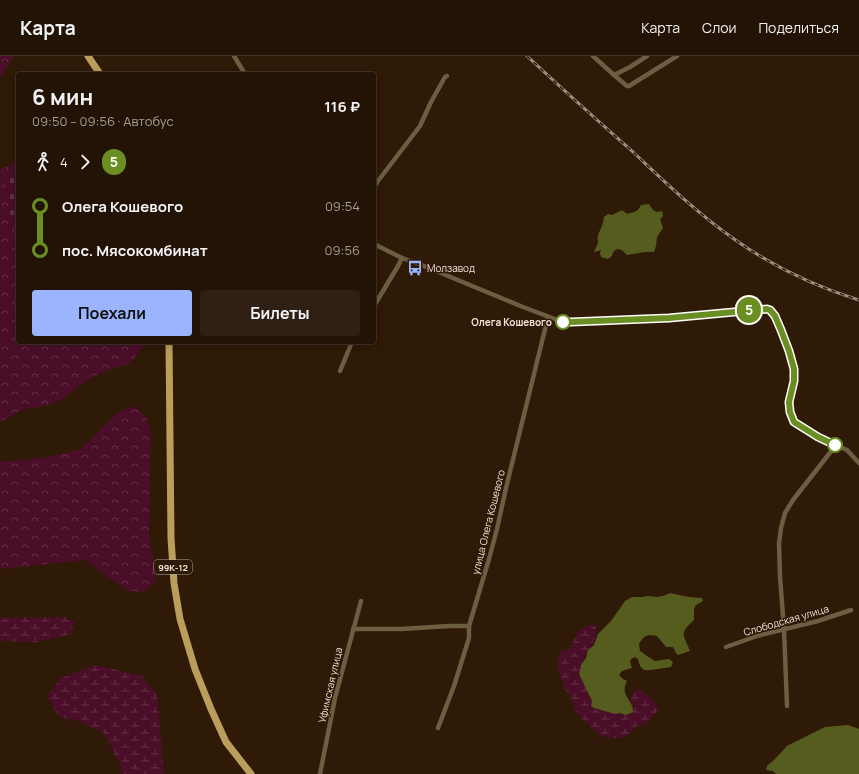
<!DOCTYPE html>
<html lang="ru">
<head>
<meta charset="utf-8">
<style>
	:root { --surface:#231305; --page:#2f2013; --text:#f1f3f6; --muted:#a39e9a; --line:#403227; --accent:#9cb4fd }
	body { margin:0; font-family:Manrope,sans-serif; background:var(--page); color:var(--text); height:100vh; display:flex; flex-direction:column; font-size:15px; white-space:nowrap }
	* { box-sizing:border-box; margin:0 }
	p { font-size:13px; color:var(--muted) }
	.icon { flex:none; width:22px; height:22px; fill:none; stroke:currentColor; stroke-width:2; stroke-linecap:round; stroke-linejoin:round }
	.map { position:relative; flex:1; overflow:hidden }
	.drawer { position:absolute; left:16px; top:16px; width:360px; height:272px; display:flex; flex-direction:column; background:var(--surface); border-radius:4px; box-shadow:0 2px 10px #0003,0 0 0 1px var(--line) }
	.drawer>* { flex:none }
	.badge { padding:0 8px; border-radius:13px; font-size:14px; line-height:26px }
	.map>.badge { position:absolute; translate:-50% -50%; box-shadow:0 0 0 2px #fff }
	.legs { display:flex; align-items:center; gap:6px; height:44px; padding:0 16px; font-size:13px }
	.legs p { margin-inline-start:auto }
	.overview { display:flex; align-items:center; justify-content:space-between; height:68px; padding:0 16px }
	h1 { font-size:22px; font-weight:700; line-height:30px }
	.action { display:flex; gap:8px; margin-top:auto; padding:8px 16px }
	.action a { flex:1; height:46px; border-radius:4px; background:var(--accent); color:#111; font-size:16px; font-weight:700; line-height:46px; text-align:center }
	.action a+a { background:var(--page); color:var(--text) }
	ul { padding:0 16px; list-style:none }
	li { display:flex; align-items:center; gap:14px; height:44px; font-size:15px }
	li i { display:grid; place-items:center; width:6px; height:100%; margin:0 5px; background:currentColor }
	li i::after { content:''; width:10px; height:10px; margin:-5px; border:3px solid; border-radius:50%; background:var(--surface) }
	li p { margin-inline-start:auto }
	li:first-child i { background:linear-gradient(#0000 50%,currentColor 0) }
	li:last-child i { background:linear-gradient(currentColor 50%,#0000 0) }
	header { display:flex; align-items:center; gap:24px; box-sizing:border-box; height:56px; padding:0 20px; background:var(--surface); border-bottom:1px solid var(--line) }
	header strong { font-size:19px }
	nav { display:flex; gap:22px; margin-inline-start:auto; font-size:14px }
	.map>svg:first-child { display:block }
	.forest { fill:url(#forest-crowns) }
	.wetland { fill:url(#wetland-marsh) }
	.cemetery { fill:url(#cemetery-stones) }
	.water { fill:#565c1d }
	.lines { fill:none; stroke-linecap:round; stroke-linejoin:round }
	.street { stroke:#6c5e40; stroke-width:4.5 }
	.primary { stroke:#bb9d5c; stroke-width:7 }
	.rail-casing { stroke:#9f8d7f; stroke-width:3 }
	.rail { stroke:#2f1907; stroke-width:1.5; stroke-dasharray:4.5; stroke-linecap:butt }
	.line-1-casing { stroke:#fff; stroke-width:9 }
	.line-1 { stroke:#6b8e23; stroke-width:6 }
	.stop-1-dot { fill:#fff; stroke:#6b8e23; stroke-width:2 }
	.labels { text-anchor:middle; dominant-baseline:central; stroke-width:3; stroke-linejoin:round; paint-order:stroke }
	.shield { fill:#2f1907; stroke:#b7a598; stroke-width:1 }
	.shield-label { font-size:9px; font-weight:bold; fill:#f1e1d6 }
	.poi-label { font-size:10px; fill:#f1e1d6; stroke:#2f1907; text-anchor:start }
	.stop-label { font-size:10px; font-weight:bold; fill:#f1e1d6; stroke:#2f1907; text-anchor:end }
	.street-label { font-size:10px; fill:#f1e1d6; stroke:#2f1907 }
</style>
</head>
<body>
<header>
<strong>Карта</strong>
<nav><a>Карта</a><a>Слои</a><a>Поделиться</a></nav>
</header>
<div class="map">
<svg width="859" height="718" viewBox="0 0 859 718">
	<defs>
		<pattern id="forest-crowns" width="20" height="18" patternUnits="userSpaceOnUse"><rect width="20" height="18" fill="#4a0e29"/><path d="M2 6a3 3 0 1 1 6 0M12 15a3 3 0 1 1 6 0" fill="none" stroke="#653147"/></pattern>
		<pattern id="wetland-marsh" width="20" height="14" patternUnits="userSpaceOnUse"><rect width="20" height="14" fill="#4a0e29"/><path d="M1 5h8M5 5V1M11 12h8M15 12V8" fill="none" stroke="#653147"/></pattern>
		<pattern id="cemetery-stones" width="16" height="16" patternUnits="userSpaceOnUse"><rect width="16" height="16" fill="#4a0e29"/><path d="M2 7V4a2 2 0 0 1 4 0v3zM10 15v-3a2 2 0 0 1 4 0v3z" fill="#653147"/></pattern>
	</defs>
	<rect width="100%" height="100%" fill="#2f1907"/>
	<!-- forest -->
	<g class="forest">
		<polygon points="0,0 14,0 0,22"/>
		<polygon points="18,101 18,286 146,286 137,299 128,308 111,313 92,321 71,336 63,343 44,350 24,353 0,366 0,114 10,109"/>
		<polygon points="134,350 146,361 151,378 149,478 156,525 145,536 128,535 85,504 0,513 0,406 49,401 81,393 117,357"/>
	</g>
	<!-- wetland -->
	<g class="wetland">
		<polygon points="65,561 75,566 71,578 37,586 0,585 0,562"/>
		<path d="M 588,569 L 596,570 L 595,583 L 588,594 L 581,609 L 579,618 L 592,645 L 594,652 C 605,655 616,655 626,659 L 633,656 C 634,644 625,641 639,633 L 653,644 L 659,654 L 645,668 L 637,670 L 630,677 L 622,682 L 609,683 L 599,678 L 581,662 L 575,653 L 572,644 L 565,633 L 558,613 L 557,604 L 561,595 L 570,593 L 577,577 Z"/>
		<polygon points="95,609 142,620 157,638 164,718 121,718 121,710 104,678 82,666 59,661 47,640 61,622"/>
	</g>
	<!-- cemetery -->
	<polygon class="cemetery" points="18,111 18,199 5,127"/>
	<!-- water -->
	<g class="water">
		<path d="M 649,148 L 653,154 L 657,156 L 662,155 L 663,160 L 660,163 L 663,172 L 657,181 L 656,190 L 654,196 L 645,196 L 627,199 L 622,194 L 617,193 L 613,196 L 612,200 L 608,203 L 601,201 L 600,197 L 601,194 L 594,196 C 595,193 597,190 598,187 C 598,181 597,186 598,180 C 600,173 603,170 604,161 L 608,158 L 612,159 L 622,154 L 627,158 C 634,156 638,156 641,149 Z"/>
		<path d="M 670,537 L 689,541 L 702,542 L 703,545 L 696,549 L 694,553 L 694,564 C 679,578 683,577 690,595 L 678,599 L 676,597 L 673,591 L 666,591 L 657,580 C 647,578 644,579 639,588 L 640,595 L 647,600 L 655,605 L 669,603 L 673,606 L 671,611 C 667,612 662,612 658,613 C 647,614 641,618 638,603 L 635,601 L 631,603 L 630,606 L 632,612 L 622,615 L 619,619 L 623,623 L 627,625 C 619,640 634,644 633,656 L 626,659 L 620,657 L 615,658 L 594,652 L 591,650 L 592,645 L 579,618 L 581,609 L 586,602 L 588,594 L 594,589 L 598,578 L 611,565 L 625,545 L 632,541 L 642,541 L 648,540 L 656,541 L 663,540 Z"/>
		<polygon points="848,669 859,673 859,718 776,718 773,715 766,714 767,710 774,704 787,690 825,671"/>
	</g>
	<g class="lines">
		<!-- street -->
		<g class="street">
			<polyline points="234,0 245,18"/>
			<polyline points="593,0 614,19 630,11 647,0"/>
			<polyline points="614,19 627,30 629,30 677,0"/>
			<polyline points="374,131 378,125 420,70 431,46 445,21 447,20"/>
			<polyline points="374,188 402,202 424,210 523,251 560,265 571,267 669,262 767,253 770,254 775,260 781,274 789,295 794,313 794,325 789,346 790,356 794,366 818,381 847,394 859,407"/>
			<polyline points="374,250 398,210 402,202"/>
			<polyline points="340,315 352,286"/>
			<polyline points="353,573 401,573 449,570 469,570"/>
			<polyline points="726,591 757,580 818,565 851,554"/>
			<polyline points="787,650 784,573 780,521 779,487 781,472 785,457 793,444 836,389"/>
			<polyline points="438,672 454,630 469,582 469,570 489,503 497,473 506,432 548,261"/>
			<polyline points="320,718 335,642 361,545"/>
		</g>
		<!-- primary -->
		<g class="primary">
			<polyline points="88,0 100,18"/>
			<polyline points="169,286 171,482 174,527 180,563 195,613 211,653 226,686 251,718"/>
		</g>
		<!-- rail casing -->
		<g class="rail-casing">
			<path id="rail" d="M 527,0 C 562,33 597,64 633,96 C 665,126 698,158 734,183 C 772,210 814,230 859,244"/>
		</g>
		<!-- rail -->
		<use href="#rail" class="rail"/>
	</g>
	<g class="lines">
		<!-- line-1 casing -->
		<g class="line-1-casing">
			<polyline id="line-1" points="563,266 571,266 669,262 767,253 770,254 775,260 781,274 789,295 794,313 794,325 789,346 790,356 794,366 818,381 835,389"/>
		</g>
		<!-- line-1 -->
		<use href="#line-1" class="line-1"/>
	</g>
	<!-- icons -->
	<defs>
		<g id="bus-bare" transform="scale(1.2)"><path d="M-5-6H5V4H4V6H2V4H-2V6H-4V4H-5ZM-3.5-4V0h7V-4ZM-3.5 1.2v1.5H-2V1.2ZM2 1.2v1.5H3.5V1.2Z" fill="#9cb4fd" stroke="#2f1907" stroke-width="2.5" paint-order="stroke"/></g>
	</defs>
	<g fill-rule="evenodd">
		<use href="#bus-bare" x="415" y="212"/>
	</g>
	<!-- markers -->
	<g class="stop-1-dot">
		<circle cx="563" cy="266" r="7"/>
		<circle cx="835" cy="389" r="7"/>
	</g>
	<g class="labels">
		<!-- shield labels -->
		<rect class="shield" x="154" y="504" width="38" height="14" rx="3"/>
		<g class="shield-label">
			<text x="173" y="511">99К-12</text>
		</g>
		<!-- poi labels -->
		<g class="poi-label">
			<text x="427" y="212">Молзавод</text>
		</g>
		<!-- stop labels -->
		<g class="stop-label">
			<text x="552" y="266">Олега Кошевого</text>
		</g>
		<!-- street labels -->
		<g class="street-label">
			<text transform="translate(488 466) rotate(-76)">улица Олега Кошевого</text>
			<text transform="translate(786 564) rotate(-16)">Слободская улица</text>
			<text transform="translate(330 629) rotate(-77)">Уфимская улица</text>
		</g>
	</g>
</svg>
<b class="badge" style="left:749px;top:254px;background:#6b8e23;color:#fff">5</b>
<section class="drawer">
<div class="overview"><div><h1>6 мин</h1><p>09:50 – 09:56 · Автобус</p></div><b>116 ₽</b></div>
<div class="legs"><svg class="icon" aria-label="walk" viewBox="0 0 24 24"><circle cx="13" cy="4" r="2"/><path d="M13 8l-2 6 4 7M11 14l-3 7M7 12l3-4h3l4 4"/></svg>4<svg class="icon" aria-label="forward" viewBox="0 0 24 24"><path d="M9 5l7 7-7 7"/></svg><b class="badge" style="background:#6b8e23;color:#fff">5</b></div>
<ul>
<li><i style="color:#6b8e23"></i><b>Олега Кошевого</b><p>09:54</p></li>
<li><i style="color:#6b8e23"></i><b>пос. Мясокомбинат</b><p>09:56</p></li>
</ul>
<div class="action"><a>Поехали</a><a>Билеты</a></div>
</section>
</div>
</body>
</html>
